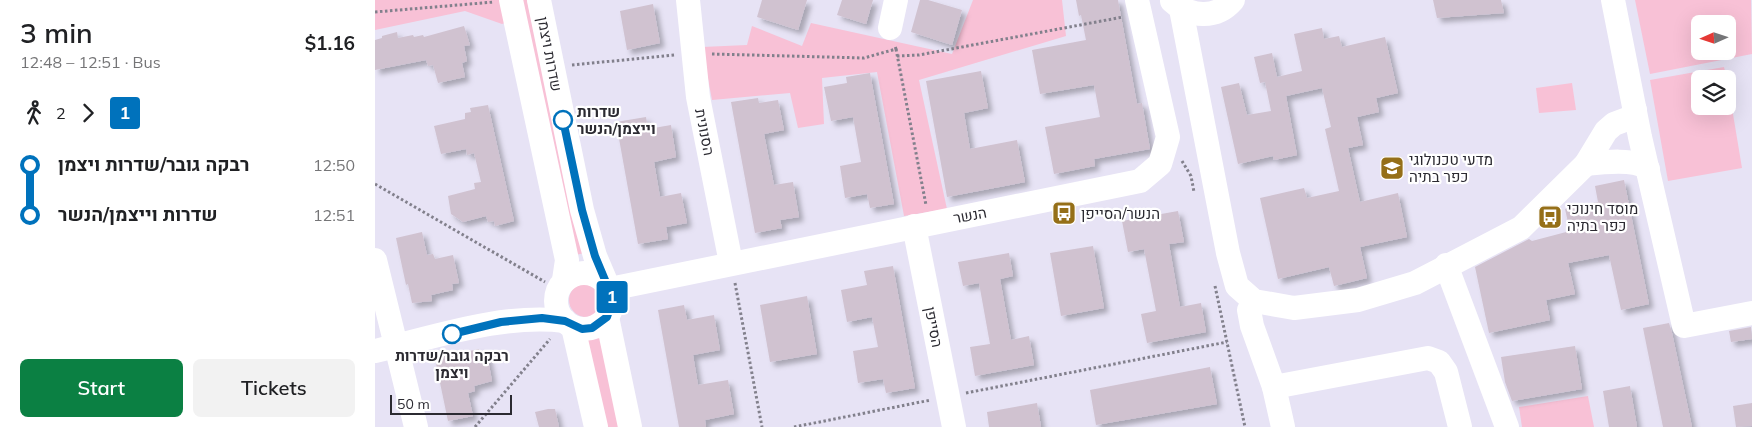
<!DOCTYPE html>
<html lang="en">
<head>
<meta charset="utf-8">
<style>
	:root { --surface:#fff; --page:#f2f2f2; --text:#202124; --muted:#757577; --accent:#0b8043 }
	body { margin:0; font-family:Mulish,Heebo,sans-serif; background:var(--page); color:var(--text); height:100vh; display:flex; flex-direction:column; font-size:19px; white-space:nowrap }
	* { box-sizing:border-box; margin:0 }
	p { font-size:16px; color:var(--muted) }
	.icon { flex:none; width:28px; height:28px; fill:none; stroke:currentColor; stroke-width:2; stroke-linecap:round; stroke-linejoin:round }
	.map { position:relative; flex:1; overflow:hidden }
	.drawer { display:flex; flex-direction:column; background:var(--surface); width:375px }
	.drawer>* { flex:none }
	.badge { padding:0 10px; border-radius:4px; font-size:18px; line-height:32px }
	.needle { width:32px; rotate:267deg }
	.buttons { position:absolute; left:1316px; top:15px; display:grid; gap:10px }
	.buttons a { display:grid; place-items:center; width:45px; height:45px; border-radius:8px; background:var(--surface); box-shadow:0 5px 20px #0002; font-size:25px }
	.scale { position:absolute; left:15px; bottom:12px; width:122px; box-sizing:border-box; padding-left:5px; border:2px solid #2b2a31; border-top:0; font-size:14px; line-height:18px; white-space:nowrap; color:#2b2a31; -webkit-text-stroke:4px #fff; paint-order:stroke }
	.map>.badge { position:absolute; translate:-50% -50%; box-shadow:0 0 0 2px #fff }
	.legs { display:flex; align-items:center; gap:8px; height:55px; padding:0 20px; font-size:16px }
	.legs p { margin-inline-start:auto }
	.headline { display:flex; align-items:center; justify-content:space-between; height:85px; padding:0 20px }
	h1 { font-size:28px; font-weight:600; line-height:38px }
	.cta { display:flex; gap:10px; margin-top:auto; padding:10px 20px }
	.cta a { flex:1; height:58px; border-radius:8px; background:var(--accent); color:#fff; font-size:20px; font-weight:600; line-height:58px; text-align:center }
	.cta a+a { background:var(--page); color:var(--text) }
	ul { padding:0 20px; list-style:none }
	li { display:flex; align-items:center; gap:18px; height:50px; font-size:19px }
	li i { display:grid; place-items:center; width:8px; height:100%; margin:0 6px; background:currentColor }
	li i::after { content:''; width:12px; height:12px; margin:-6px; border:4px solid; border-radius:50%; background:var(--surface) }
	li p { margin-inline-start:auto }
	li:first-child i { background:linear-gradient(#0000 50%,currentColor 0) }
	li:last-child i { background:linear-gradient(currentColor 50%,#0000 0) }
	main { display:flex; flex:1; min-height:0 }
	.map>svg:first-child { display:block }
	.green { fill:#f8c1d6; fill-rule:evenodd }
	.building { fill:#d0c2d0; filter:url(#shadow) }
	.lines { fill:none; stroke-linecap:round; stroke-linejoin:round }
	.path { stroke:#82808c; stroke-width:3; stroke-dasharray:2.5 2.5; stroke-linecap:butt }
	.minor { stroke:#fff; stroke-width:24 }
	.line-1-casing { stroke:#fff; stroke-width:11 }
	.line-1 { stroke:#0072bc; stroke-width:8 }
	.stop-1-dot { fill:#fff; stroke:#0072bc; stroke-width:2.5 }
	.labels { text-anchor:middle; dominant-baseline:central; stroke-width:4.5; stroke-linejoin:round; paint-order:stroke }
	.street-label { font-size:15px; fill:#2b2a31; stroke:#fff }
	.stop-label { font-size:15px; font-weight:bold; fill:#2b2a31; stroke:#fff; text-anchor:start }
	.poi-label { font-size:15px; fill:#2b2a31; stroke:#fff; text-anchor:start }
</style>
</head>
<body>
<main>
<section class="drawer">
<div class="headline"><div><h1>3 min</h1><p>12:48 – 12:51 · Bus</p></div><b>$1.16</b></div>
<div class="legs"><svg class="icon" aria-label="walk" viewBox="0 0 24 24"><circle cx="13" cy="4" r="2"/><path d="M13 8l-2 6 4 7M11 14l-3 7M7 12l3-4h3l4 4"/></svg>2<svg class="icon" aria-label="forward" viewBox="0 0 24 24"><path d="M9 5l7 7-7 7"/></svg><b class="badge" style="background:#0072bc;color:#fff">1</b></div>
<ul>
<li><i style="color:#0072bc"></i><b>רבקה גובר/שדרות ויצמן</b><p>12:50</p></li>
<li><i style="color:#0072bc"></i><b>שדרות וייצמן/הנשר</b><p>12:51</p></li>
</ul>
<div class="cta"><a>Start</a><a>Tickets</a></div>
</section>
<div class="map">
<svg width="1377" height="427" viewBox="0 0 1377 427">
	<defs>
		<filter id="shadow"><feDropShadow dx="4.5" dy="4.5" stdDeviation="2.5" flood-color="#0004"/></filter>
	</defs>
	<rect width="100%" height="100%" fill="#e7e3f5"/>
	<!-- green -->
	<g class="green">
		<polygon points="0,0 132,0 137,21 127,24 90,11 0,30"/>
		<polygon points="140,0 152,0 203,236 210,253 195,256"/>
		<polygon points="598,0 687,0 691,36 544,80 572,209 529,216 502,72 447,78 449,124 423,128 415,93 337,100 327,47 372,45 377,26 427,46 436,23 577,54"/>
		<path d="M 1260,0 L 1376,0 L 1377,54 L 1275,74 ZM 1325,24 L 1352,24 L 1352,51 L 1325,51 Z"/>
		<polygon points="1349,67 1352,79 1325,79 1325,106 1352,106 1353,84 1367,168 1293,181 1275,80"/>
		<polygon points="1197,83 1201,110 1164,113 1161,88"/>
		<circle cx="211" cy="300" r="17"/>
		<polygon points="228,329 250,427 225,427 205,333 222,332"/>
		<polygon points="1213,396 1219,427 1147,427 1144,407"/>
	</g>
	<!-- building -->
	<g class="building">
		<polygon points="387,0 432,0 423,30 382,17"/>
		<polygon points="467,0 498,0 491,24 462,15"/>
		<polygon points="545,0 553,0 587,10 577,45 536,32"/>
		<polygon points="701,0 743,0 762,104 767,103 775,149 719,159 720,166 679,174 670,127 725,117 719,85 665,94 657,50 711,40 706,15 704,16"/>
		<polygon points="1058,0 1126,0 1129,13 1062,18"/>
		<polygon points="278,4 285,43 252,50 245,11"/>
		<polygon points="89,26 95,45 89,46 92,61 87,63 90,77 63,83 58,65 53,66 51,60 0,70 0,40 7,38 7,36 22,32 23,38 38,35 39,37 48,35 49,37"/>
		<polygon points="947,28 949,39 964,36 967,47 1010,37 1023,93 1001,98 1004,112 982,117 988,145 973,148 985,202 1023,193 1032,237 985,247 992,278 959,286 954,267 903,279 885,198 929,188 932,198 964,191 950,129 956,127 947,88 911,96 922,155 899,160 898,156 863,164 846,87 864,83 872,115 896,111 890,82 885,83 879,57 897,53 902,77 927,71 919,34"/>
		<polygon points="606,71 613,108 589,113 595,149 642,140 650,182 572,197 551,81"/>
		<polygon points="495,73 519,204 495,208 492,194 470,198 465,166 486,162 478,117 456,121 449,87 472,83 471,77"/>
		<polygon points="383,98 384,103 403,100 409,130 389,134 399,185 418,182 424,217 405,220 407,228 380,233 356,102"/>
		<polygon points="113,105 139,221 120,226 119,221 113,222 111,216 88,222 76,214 73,196 100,189 99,183 106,182 99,153 92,155 91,149 66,154 59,126 90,119 90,113 96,112 95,108"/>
		<polygon points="271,117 273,129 296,125 301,157 279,162 285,197 306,193 312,223 291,227 293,239 263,244 241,122"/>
		<polygon points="1249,180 1274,304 1246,310 1234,255 1193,263 1200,294 1171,300 1175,320 1114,333 1100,267 1154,239 1157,241 1195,231 1190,209 1223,202 1220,186"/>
		<polygon points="803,211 809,242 794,244 805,307 826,303 831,332 772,343 766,314 781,311 769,249 753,252 747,221"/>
		<polygon points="47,232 52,255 58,254 60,259 78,255 84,283 77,284 78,290 56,295 57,301 37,303 33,284 31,285 21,238"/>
		<polygon points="718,246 729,308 686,316 675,253"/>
		<polygon points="634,253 638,276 625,279 636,340 654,336 659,365 600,376 595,347 615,344 604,283 588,286 583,262"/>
		<polygon points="518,266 540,388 511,393 508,379 483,383 478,351 503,347 497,317 472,322 466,290 492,285 489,271"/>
		<polygon points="432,296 442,354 395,362 385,305"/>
		<polygon points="309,305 312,320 339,315 345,350 318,355 323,385 353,380 359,414 330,420 331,427 304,427 283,310"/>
		<polygon points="1294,323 1297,333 1317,427 1288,427 1268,328"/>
		<polygon points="1376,327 1377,339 1356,342 1354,331"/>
		<polygon points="1200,346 1207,389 1137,401 1130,382 1126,357"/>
		<polygon points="104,349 105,355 112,354 117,381 99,386 100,391 93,393 98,416 73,421 59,354 79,350 80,354"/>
		<polygon points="835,367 842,404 721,425 715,390"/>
		<polygon points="1255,386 1262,427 1234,427 1228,391"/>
		<polygon points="662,403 666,427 614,427 612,412"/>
		<polygon points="1377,403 1377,426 1361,427 1358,406"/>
		<polygon points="173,409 180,409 184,427 164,427 160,412"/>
	</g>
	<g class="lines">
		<!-- path -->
		<g class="path">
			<polyline points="0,12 119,2"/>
			<polyline points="521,49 551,205"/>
			<polyline points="337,54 489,58 521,49 520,46"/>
			<polyline points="522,56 544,55 748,17"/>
			<polyline points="197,65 300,55"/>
			<polyline points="807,161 816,176 819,192"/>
			<polyline points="0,184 170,282"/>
			<polyline points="360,283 387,427"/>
			<polyline points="840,286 870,427"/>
			<polyline points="591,393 852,342"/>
			<polyline points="100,427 175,339"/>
			<polyline points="419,427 556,400"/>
		</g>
		<!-- minor -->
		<g class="minor">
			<polyline points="136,0 192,260 189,280"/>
			<polyline points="164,0 207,210 220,256 231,282"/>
			<polyline points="313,0 323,97 356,263"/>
			<polyline points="1238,0 1265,137 1309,326 1377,313"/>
			<path d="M 797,1 C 815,17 841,20 858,0"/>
			<polyline points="806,9 853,253 862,286 879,301 919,308 983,300 1040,283 1146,228 1211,164 1231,131 1239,124 1255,118 1260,110"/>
			<polyline points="515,28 521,0"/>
			<path d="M 1211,164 C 1228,162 1261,158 1273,169"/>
			<polyline points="539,226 579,427"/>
			<polyline points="0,260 41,427"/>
			<polyline points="1071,265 1132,427"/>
			<circle cx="209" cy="301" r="28"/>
			<polyline points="235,289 765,181 785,164 793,137 762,0"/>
			<polyline points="879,301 874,310 877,326 899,387 908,427"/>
			<polyline points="232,317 255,427"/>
			<polyline points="198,327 221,427"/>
			<path d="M 0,351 C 60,337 129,313 190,321"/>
			<polyline points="899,387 1053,358 1064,362 1071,372 1085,427"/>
		</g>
	</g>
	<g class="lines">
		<!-- line-1 casing -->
		<g class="line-1-casing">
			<polyline id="line-1" points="77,334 126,322 167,318 190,321 207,329 217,328 232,317 238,299 220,256 207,210 188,120"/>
		</g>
		<!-- line-1 -->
		<use href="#line-1" class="line-1"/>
	</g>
	<!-- icons -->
	<defs>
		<g id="school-square" transform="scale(1.25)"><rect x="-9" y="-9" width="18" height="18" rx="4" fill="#956f18" stroke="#fff"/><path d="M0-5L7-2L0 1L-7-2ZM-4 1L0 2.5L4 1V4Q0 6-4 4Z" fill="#fff"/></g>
		<g id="bus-square" transform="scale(1.25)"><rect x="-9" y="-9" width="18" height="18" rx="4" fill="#956f18" stroke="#fff"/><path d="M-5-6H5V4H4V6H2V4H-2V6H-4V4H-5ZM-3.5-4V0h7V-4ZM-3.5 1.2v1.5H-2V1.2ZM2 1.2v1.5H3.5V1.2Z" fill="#fff"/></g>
	</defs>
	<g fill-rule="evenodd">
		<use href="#school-square" x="1017" y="168"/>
		<use href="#bus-square" x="689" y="213"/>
		<use href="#bus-square" x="1175" y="217"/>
	</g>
	<!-- markers -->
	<g class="stop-1-dot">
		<circle cx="188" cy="120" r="9"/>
		<circle cx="77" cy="334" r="9"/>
	</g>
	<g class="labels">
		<!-- street labels -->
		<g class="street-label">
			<text transform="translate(175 54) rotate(79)">שדרות ויצמן</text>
			<text transform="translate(330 132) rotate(79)">הסנונית</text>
			<text transform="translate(595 215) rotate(-11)">הנשר</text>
			<text transform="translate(559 327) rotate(79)">הסייפן</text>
		</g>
		<!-- stop labels -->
		<g class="stop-label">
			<text x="202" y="111">שדרות<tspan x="202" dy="17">וייצמן/הנשר</tspan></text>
			<text x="77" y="355" text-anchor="middle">רבקה גובר/שדרות<tspan x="77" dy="17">ויצמן</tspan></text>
		</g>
		<!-- poi labels -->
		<g class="poi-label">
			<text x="1034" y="159">מדעי טכנולוגי<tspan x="1034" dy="17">כפר בתיה</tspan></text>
			<text x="1192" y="208">מוסד חינוכי<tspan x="1192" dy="17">כפר בתיה</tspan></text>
			<text x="706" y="213">הנשר/הסייפן</text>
		</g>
	</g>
</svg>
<div class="buttons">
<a><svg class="needle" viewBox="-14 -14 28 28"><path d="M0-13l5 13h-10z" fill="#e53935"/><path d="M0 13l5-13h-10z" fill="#757577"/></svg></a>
<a><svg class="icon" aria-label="layers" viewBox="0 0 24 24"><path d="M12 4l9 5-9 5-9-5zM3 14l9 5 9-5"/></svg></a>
</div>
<div class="scale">50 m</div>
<b class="badge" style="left:237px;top:297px;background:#0072bc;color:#fff">1</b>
</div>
</main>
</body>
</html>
